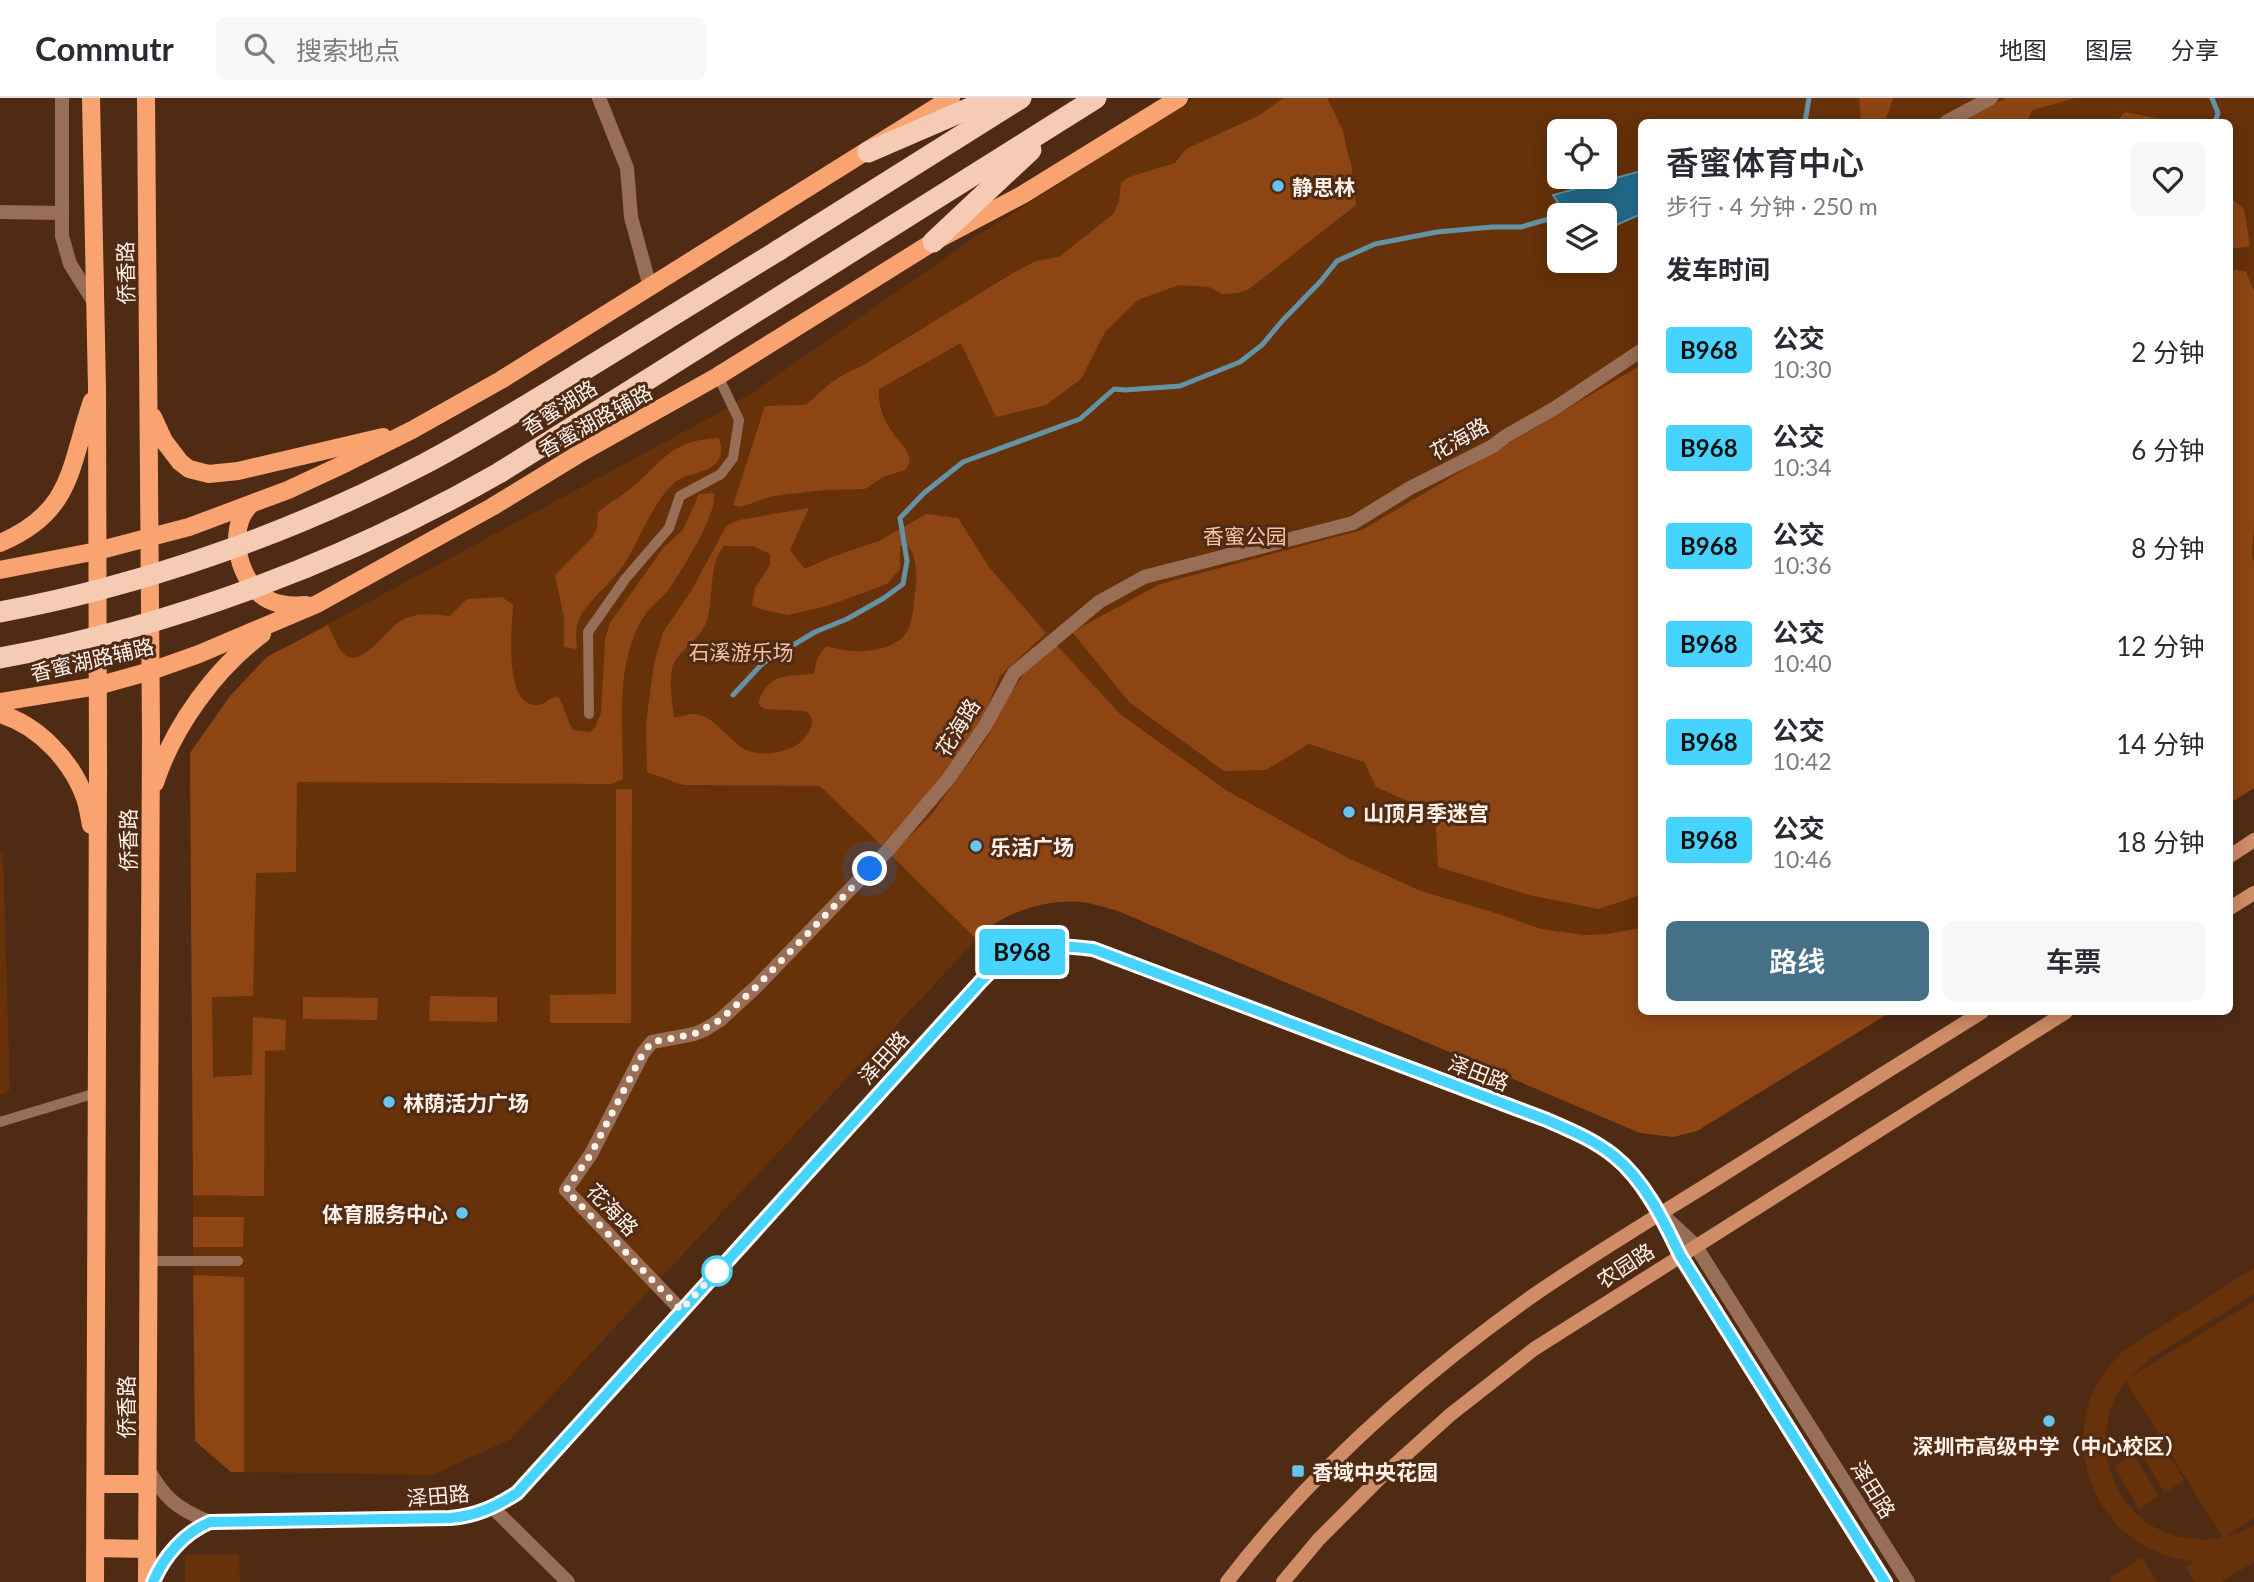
<!DOCTYPE html>
<html lang="zh">
<head>
<meta charset="utf-8">
<style>
	:root { --surface:#fff; --page:#f7f7f7; --text:#2b2b33; --muted:#7c7c81; --line:#e1e1e2; --accent:#467088 }
	body { margin:0; font-family:Lato,"Noto Sans SC",sans-serif; background:var(--page); color:var(--text); height:100vh; display:flex; flex-direction:column; font-size:26px; white-space:nowrap }
	* { box-sizing:border-box; margin:0 }
	p { font-size:23px; color:var(--muted) }
	.icon { flex:none; width:38px; height:38px; fill:none; stroke:currentColor; stroke-width:2; stroke-linecap:round; stroke-linejoin:round }
	.map { position:relative; flex:1; overflow:hidden }
	.panel { position:absolute; left:1638px; top:21px; width:595px; height:896px; display:flex; flex-direction:column; background:var(--surface); border-radius:10px; box-shadow:0 4px 18px #0003 }
	.panel>* { flex:none }
	.badge { padding:0 14px; border-radius:5px; font-size:24px; line-height:46px }
	.fabs { position:absolute; left:1547px; top:21px; display:grid; gap:14px }
	.fabs a { display:grid; place-items:center; width:70px; height:70px; border-radius:10px; background:var(--surface); box-shadow:0 4px 18px #0003; font-size:35px }
	.you { position:absolute; width:35px; height:35px; margin:-18px; border:5px solid #fff; border-radius:50%; background:#1a73e8; box-shadow:0 0 0 10px #1a73e833 }
	.map>.badge { position:absolute; translate:-50% -50%; box-shadow:0 0 0 4px #fff }
	h2 { padding:0 28px; font-size:26px; line-height:63px }
	.round { display:grid; place-items:center; flex:none; width:74px; height:74px; border-radius:10px; background:var(--page) }
	.overview { display:flex; align-items:center; justify-content:space-between; height:119px; padding:0 28px }
	h1 { font-size:33px; font-weight:600; line-height:52px }
	.action { display:flex; gap:14px; margin-top:auto; padding:14px 28px }
	.action a { flex:1; height:80px; border-radius:10px; background:var(--accent); color:#fff; font-size:28px; font-weight:600; line-height:80px; text-align:center }
	.action a+a { background:var(--page); color:var(--text) }
	ul { padding:0; list-style:none }
	li { display:flex; align-items:center; gap:21px; height:98px; padding:0 28px }
	li div { flex:1 }
	li b { display:block; font-size:26px }
	li em { font-style:normal }
	li .badge { min-width:77px; font-weight:700; text-align:center }
	header { display:flex; align-items:center; gap:42px; box-sizing:border-box; height:98px; padding:0 35px; background:var(--surface); border-bottom:2px solid var(--line) }
	header strong { font-size:33px }
	nav { display:flex; gap:38px; margin-inline-start:auto; font-size:24px }
	.search { width:490px; height:63px; background:var(--page); display:flex; align-items:center; gap:18px; box-sizing:border-box; padding:0 24px; border-radius:10px; color:var(--muted); font-size:26px }
	.map>svg:first-child { display:block }
	.green { fill:#673109; fill-rule:evenodd }
	.forest { fill:#8d4613; fill-rule:evenodd }
	.water { fill:#226b8a; stroke:#6493a6; stroke-width:2 }
	.lines { fill:none; stroke-linecap:round; stroke-linejoin:round }
	.stream { stroke:#6493a6; stroke-width:5 }
	.lane { stroke:#986e56; stroke-width:10 }
	.street { stroke:#986e56; stroke-width:14 }
	.secondary { stroke:#cf8c66; stroke-width:14 }
	.primary { stroke:#f9a371; stroke-width:18 }
	.highway { stroke:#f5cbb4; stroke-width:21 }
	.highway-bridge { stroke:#f5cbb4; stroke-width:21 }
	.line-casing { stroke:#fff; stroke-width:16 }
	.line { stroke:#46d4ff; stroke-width:10 }
	.walk { stroke:#fff0e8; stroke-width:7; stroke-dasharray:0 12.6 }
	.poi-dot { fill:#67c4f0; stroke:#502b14; stroke-width:2.5 }
	.stop-dot { fill:#fff; stroke:#46d4ff; stroke-width:3.5 }
	.labels { text-anchor:middle; dominant-baseline:central; stroke-width:6; stroke-linejoin:round; paint-order:stroke }
	.poi-label { font-size:21px; font-weight:bold; fill:#fff0e8; stroke:#502b14; text-anchor:start }
	.street-label { font-size:21px; fill:#fff0e8; stroke:#502b14 }
	.park-label { font-size:21px; fill:#f5c3a6; stroke:#502b14 }
</style>
</head>
<body>
<header>
<strong>Commutr</strong>
<div class="search"><svg class="icon" aria-label="search" viewBox="0 0 24 24"><circle cx="10" cy="10" r="6"/><path d="M15 15l6 6"/></svg>搜索地点</div>
<nav><a>地图</a><a>图层</a><a>分享</a></nav>
</header>
<div class="map">
<svg width="2254" height="1484" viewBox="0 0 2254 1484">
	<rect width="100%" height="100%" fill="#502b14"/>
	<!-- green -->
	<g class="green">
		<path d="M 1195,0 L 2254,0 L 2254,690 L 2230,705 L 2230,24 L 1642,24 L 1642,914 L 1891,914 L 1697,1033 L 1673,1039 L 1640,1035 L 1118,813 C 1106,810 1093,805 1080,804 C 1048,801 1014,813 987,830 L 511,1341 L 432,1377 L 231,1374 L 195,1343 L 190,655 L 230,598 L 267,559 L 715,317 L 753,294 L 975,139 ZM 1559,33 L 1605,33 L 1605,79 L 1559,79 ZM 1559,117 L 1605,117 L 1605,163 L 1559,163 Z"/>
		<polygon points="0,755 3,755 10,992 0,997"/>
		<path d="M 2254,1170 L 2254,1196 L 2151,1260 L 2129,1280 L 2254,1203 L 2254,1420 L 2226,1438 L 2239,1435 L 2254,1427 L 2254,1464 L 2221,1484 L 2195,1484 L 2186,1469 L 2194,1463 C 2117,1457 2067,1381 2088,1307 C 2094,1286 2108,1269 2123,1253 ZM 2126,1283 L 2222,1439 L 2222,1440 C 2205,1442 2190,1442 2173,1437 C 2109,1418 2085,1335 2126,1283 Z"/>
		<polygon points="2158,1340 2184,1382 2165,1395 2139,1352"/>
		<polygon points="2133,1356 2159,1398 2139,1411 2114,1368"/>
		<polygon points="239,1456 240,1484 185,1484 185,1457"/>
		<polygon points="2142,1459 2157,1484 2112,1484 2109,1480"/>
	</g>
	<!-- forest -->
	<g class="forest">
		<path d="M 1283,0 L 1327,0 L 1343,33 L 1347,53 L 1351,65 L 1356,107 L 1249,191 L 1238,195 L 1222,196 L 1209,189 L 1179,187 L 1138,202 L 1105,234 L 1081,281 L 1046,307 L 996,319 L 961,245 L 879,291 C 878,308 883,321 893,335 C 901,348 907,347 910,364 L 905,372 L 883,379 L 865,391 L 826,392 L 772,398 L 741,409 L 733,407 L 765,308 L 806,307 C 817,297 828,286 841,278 C 853,271 865,268 876,259 L 1013,175 L 1036,163 L 1059,159 L 1113,116 L 1119,104 L 1121,85 L 1129,79 L 1175,65 L 1186,51 L 1260,17 Z"/>
		<polygon points="1859,0 1893,0 1885,24 1861,24"/>
		<polygon points="2006,0 2075,0 2033,12 2026,24 1959,24"/>
		<polygon points="2125,14 2160,21 2163,24 2116,24"/>
		<polygon points="2230,99 2244,111 2250,148 2230,151"/>
		<polygon points="2230,172 2246,173 2254,193 2254,426 2252,457 2254,464 2254,690 2230,705"/>
		<polygon points="1641,267 1641,797 1598,811 1529,797 1438,769 1435,715 1376,689 1364,664 1309,646 1266,672 1224,673 1129,604 1072,534 1160,486 1362,432"/>
		<path d="M 719,340 C 721,347 723,354 719,361 C 709,378 686,373 673,386 C 648,410 640,446 619,473 C 607,489 590,501 580,519 C 575,529 576,539 577,551 L 564,549 L 564,520 L 555,477 L 593,439 L 597,430 L 598,414 C 606,407 616,402 625,395 C 662,367 667,342 719,340 Z"/>
		<path d="M 714,395 C 718,416 679,477 666,495 C 660,502 652,507 647,514 C 614,560 623,627 623,681 L 611,686 L 297,684 L 296,774 L 256,775 L 253,898 L 212,899 L 213,979 L 252,977 L 253,919 L 286,922 L 285,952 L 265,953 L 264,1098 L 193,1097 L 190,655 L 230,598 L 267,559 L 328,527 C 332,535 337,549 344,556 C 359,571 383,537 393,529 C 396,525 402,522 407,520 C 421,514 435,517 450,518 L 467,501 L 502,499 L 513,507 C 512,530 504,602 533,607 C 544,609 548,599 558,599 C 565,608 566,621 573,632 L 590,634 L 595,629 L 601,615 L 605,541 L 610,525 L 664,449 L 683,432 L 699,396 Z"/>
		<path d="M 809,410 L 790,452 L 805,471 L 829,460 L 879,443 L 926,416 L 958,420 L 989,469 L 1046,535 L 1000,578 L 983,620 L 930,696 L 883,749 L 820,688 L 683,687 L 647,674 L 646,625 L 654,566 L 663,534 L 691,493 L 727,427 L 739,422 ZM 724,448 L 753,448 L 770,456 L 770,467 L 755,490 L 752,507 L 760,511 L 788,517 L 827,508 L 887,486 L 900,471 L 900,448 L 908,448 C 918,460 917,480 915,496 C 913,509 913,527 904,538 C 902,542 895,544 891,547 C 870,556 847,554 826,548 L 817,561 L 814,576 C 787,578 767,575 758,606 L 765,611 L 806,613 C 821,624 804,645 791,650 C 779,655 761,658 749,653 C 728,645 715,614 690,616 C 685,617 679,619 674,620 C 672,604 669,586 672,570 C 676,553 700,544 707,522 C 714,500 708,466 724,448 Z"/>
		<path d="M 1052,542 L 1120,616 L 1226,692 L 1348,760 L 1421,793 L 1499,816 L 1541,831 L 1585,837 L 1607,836 L 1641,830 L 1642,914 L 1891,914 L 1697,1033 L 1673,1039 L 1640,1035 L 1118,813 C 1106,810 1093,805 1081,804 C 1044,801 1001,815 976,841 L 891,757 L 931,717 L 987,640 L 1001,609 L 1026,573 Z"/>
		<polygon points="616,691 632,691 631,925 550,925 550,897 616,896"/>
		<polygon points="430,898 497,899 497,924 429,923"/>
		<polygon points="303,899 378,900 377,922 303,921"/>
		<polygon points="193,1119 244,1119 243,1149 193,1149"/>
		<polygon points="193,1177 244,1179 244,1374 231,1374 195,1343"/>
	</g>
	<!-- water -->
	<polygon class="water" points="1641,73 1641,116 1605,132 1605,117 1566,117 1553,97"/>
	<g class="lines">
		<!-- stream -->
		<g class="stream">
			<polyline points="2212,0 2218,15 2215,24"/>
			<polyline points="1805,24 1809,0"/>
			<polyline points="733,597 763,565 815,534 847,521 884,500 903,486 907,463 900,420 924,395 963,364 1080,321 1114,291 1125,292 1180,288 1240,264 1262,247 1283,222 1320,184 1337,163 1375,146 1437,134 1492,129 1521,129 1559,118"/>
		</g>
		<!-- lane -->
		<g class="lane">
			<polyline points="589,616 588,534 626,480 669,430 680,398 721,376 733,360 739,322 718,278"/>
			<polyline points="0,1024 96,995"/>
			<polyline points="148,1163 238,1163"/>
		</g>
		<!-- street -->
		<g class="street">
			<polyline points="62,0 62,138 70,166 94,204"/>
			<polyline points="599,0 627,70 631,119 650,189"/>
			<polyline points="1946,24 1991,0"/>
			<polyline points="0,114 61,115"/>
			<polyline points="1667,1121 1695,1147 1908,1484"/>
			<polyline points="681,1212 566,1092 591,1056 643,955 652,944 694,936 704,932 720,922 756,889 889,751 949,680 985,628 1014,575 1099,504 1144,479 1353,425 1410,390 1493,348 1506,338 1555,310 1642,252"/>
			<path d="M 147,1369 C 164,1400 177,1411 210,1424"/>
			<polyline points="493,1410 568,1484"/>
			<path d="M 153,1484 C 164,1458 184,1435 210,1424 L 450,1420 C 476,1418 495,1408 517,1395 L 982,882 C 1022,846 1041,844 1093,851 L 1547,1022 C 1570,1033 1594,1042 1614,1058 C 1645,1083 1663,1122 1680,1157 L 1885,1484"/>
		</g>
		<!-- secondary -->
		<g class="secondary">
			<polyline points="2230,758 2254,742"/>
			<polyline points="2230,810 2254,795"/>
			<path d="M 1227,1484 C 1312,1373 1417,1280 1531,1199 C 1590,1158 1652,1121 1713,1083 C 1803,1026 1892,970 1982,914"/>
			<polyline points="1283,1484 1319,1441 1379,1381 1450,1317 1534,1251 2066,914"/>
		</g>
		<!-- primary -->
		<g class="primary">
			<polyline points="91,0 97,290 98,677 95,1484"/>
			<polyline points="146,0 151,635 147,1484"/>
			<polyline points="153,319 164,343 180,364 189,371 209,376 238,373 383,339"/>
			<path d="M 250,407 C 225,431 239,487 269,502 C 281,508 294,508 306,507"/>
			<path d="M 0,445 C 73,414 69,370 92,303"/>
			<polyline points="0,472 97,453 189,429 288,392 346,365 412,332 501,282 951,0"/>
			<polyline points="0,604 97,588 151,573 199,556 317,506 492,409 577,357 718,278 933,144 1022,97 1179,0"/>
			<path d="M 0,616 C 38,627 72,663 85,700 C 88,708 89,718 91,727"/>
			<path d="M 155,685 C 173,629 215,571 262,536"/>
			<polyline points="97,1386 147,1386"/>
			<polyline points="96,1450 147,1451"/>
		</g>
		<!-- highway -->
		<g class="highway">
			<polyline points="868,54 993,0"/>
			<polyline points="933,144 1031,52"/>
			<polyline points="779,152 1021,0"/>
			<polyline points="797,188 1096,0"/>
		</g>
		<!-- highway-bridge -->
		<g class="highway-bridge">
			<path d="M 0,514 C 145,487 294,434 424,366 C 479,337 532,304 584,272 C 649,232 714,192 779,152"/>
			<path d="M 0,560 C 175,528 345,463 499,375 L 797,188"/>
		</g>
	</g>
	<g class="lines">
		<!-- line casing -->
		<g class="line-casing">
			<path id="line" d="M 153,1484 C 164,1458 184,1435 210,1424 L 450,1420 C 476,1418 495,1409 517,1395 L 982,882 C 989,875 998,865 1007,860 C 1035,845 1063,847 1093,851 L 1547,1022 C 1570,1032 1594,1042 1614,1058 C 1644,1082 1664,1123 1680,1157 L 1885,1484"/>
		</g>
		<!-- line -->
		<use href="#line" class="line"/>
		<!-- walk -->
		<polyline class="walk" points="717,1173 719,1171 681,1212 566,1092 591,1056 643,955 652,944 694,936 720,922 756,889 870,771"/>
	</g>
	<!-- markers -->
	<g class="poi-dot">
		<circle cx="1278" cy="88" r="7"/>
		<circle cx="1349" cy="714" r="7"/>
		<circle cx="976" cy="748" r="7"/>
		<circle cx="389" cy="1004" r="7"/>
		<circle cx="462" cy="1115" r="7"/>
		<circle cx="2049" cy="1323" r="7"/>
		<rect x="1291" y="1366" width="14" height="14" rx="3.5"/>
	</g>
	<circle class="stop-dot" cx="717" cy="1173" r="14"/>
	<g class="labels">
		<!-- poi labels -->
		<g class="poi-label">
			<text x="1292" y="88">静思林</text>
			<text x="1363" y="714">山顶月季迷宫</text>
			<text x="990" y="748">乐活广场</text>
			<text x="403" y="1004">林荫活力广场</text>
			<text x="448" y="1115" text-anchor="end">体育服务中心</text>
			<text x="2049" y="1347" text-anchor="middle">深圳市高级中学（中心校区）</text>
			<text x="1312" y="1373">香域中央花园</text>
		</g>
		<!-- street labels -->
		<g class="street-label">
			<text transform="translate(125 175) rotate(-91)">侨香路</text>
			<text transform="translate(559 309) rotate(-32)">香蜜湖路</text>
			<text transform="translate(595 322) rotate(-29)">香蜜湖路辅路</text>
			<text transform="translate(1459 340) rotate(-29)">花海路</text>
			<text transform="translate(92 561) rotate(-13)">香蜜湖路辅路</text>
			<text transform="translate(957 629) rotate(-58)">花海路</text>
			<text transform="translate(127 742) rotate(-90)">侨香路</text>
			<text transform="translate(883 959) rotate(-48)">泽田路</text>
			<text transform="translate(1479 974) rotate(21)">泽田路</text>
			<text transform="translate(613 1111) rotate(46)">花海路</text>
			<text transform="translate(1625 1167) rotate(-33)">农园路</text>
			<text transform="translate(125 1309) rotate(-90)">侨香路</text>
			<text transform="translate(1874 1391) rotate(58)">泽田路</text>
			<text transform="translate(438 1397) rotate(-5)">泽田路</text>
		</g>
		<!-- park labels -->
		<g class="park-label">
			<text x="1245" y="437">香蜜公园</text>
			<text x="741" y="553">石溪游乐场</text>
		</g>
	</g>
</svg>
<div class="fabs">
<a><svg class="icon" aria-label="locate" viewBox="0 0 24 24"><circle cx="12" cy="12" r="6"/><path d="M12 2v4M12 18v4M2 12h4M18 12h4"/></svg></a>
<a><svg class="icon" aria-label="layers" viewBox="0 0 24 24"><path d="M12 4l9 5-9 5-9-5zM3 14l9 5 9-5"/></svg></a>
</div>
<div class="you" style="left:870px;top:771px"></div>
<b class="badge" style="left:1022px;top:854px;background:#46d4ff;color:#111">B968</b>
<section class="panel">
<div class="overview"><div><h1>香蜜体育中心</h1><p>步行 · 4 分钟 · 250 m</p></div><a class="round"><svg class="icon" aria-label="heart" viewBox="0 0 24 24"><path d="M12 20l-8-8c-3-5 5-10 8-4 3-6 11-1 8 4z"/></svg></a></div>
<h2>发车时间</h2>
<ul>
<li><span class="badge" style="background:#46d4ff;color:#111">B968</span><div><b>公交</b><p>10:30</p></div><em>2 分钟</em></li>
<li><span class="badge" style="background:#46d4ff;color:#111">B968</span><div><b>公交</b><p>10:34</p></div><em>6 分钟</em></li>
<li><span class="badge" style="background:#46d4ff;color:#111">B968</span><div><b>公交</b><p>10:36</p></div><em>8 分钟</em></li>
<li><span class="badge" style="background:#46d4ff;color:#111">B968</span><div><b>公交</b><p>10:40</p></div><em>12 分钟</em></li>
<li><span class="badge" style="background:#46d4ff;color:#111">B968</span><div><b>公交</b><p>10:42</p></div><em>14 分钟</em></li>
<li><span class="badge" style="background:#46d4ff;color:#111">B968</span><div><b>公交</b><p>10:46</p></div><em>18 分钟</em></li>
</ul>
<div class="action"><a>路线</a><a>车票</a></div>
</section>
</div>
</body>
</html>
